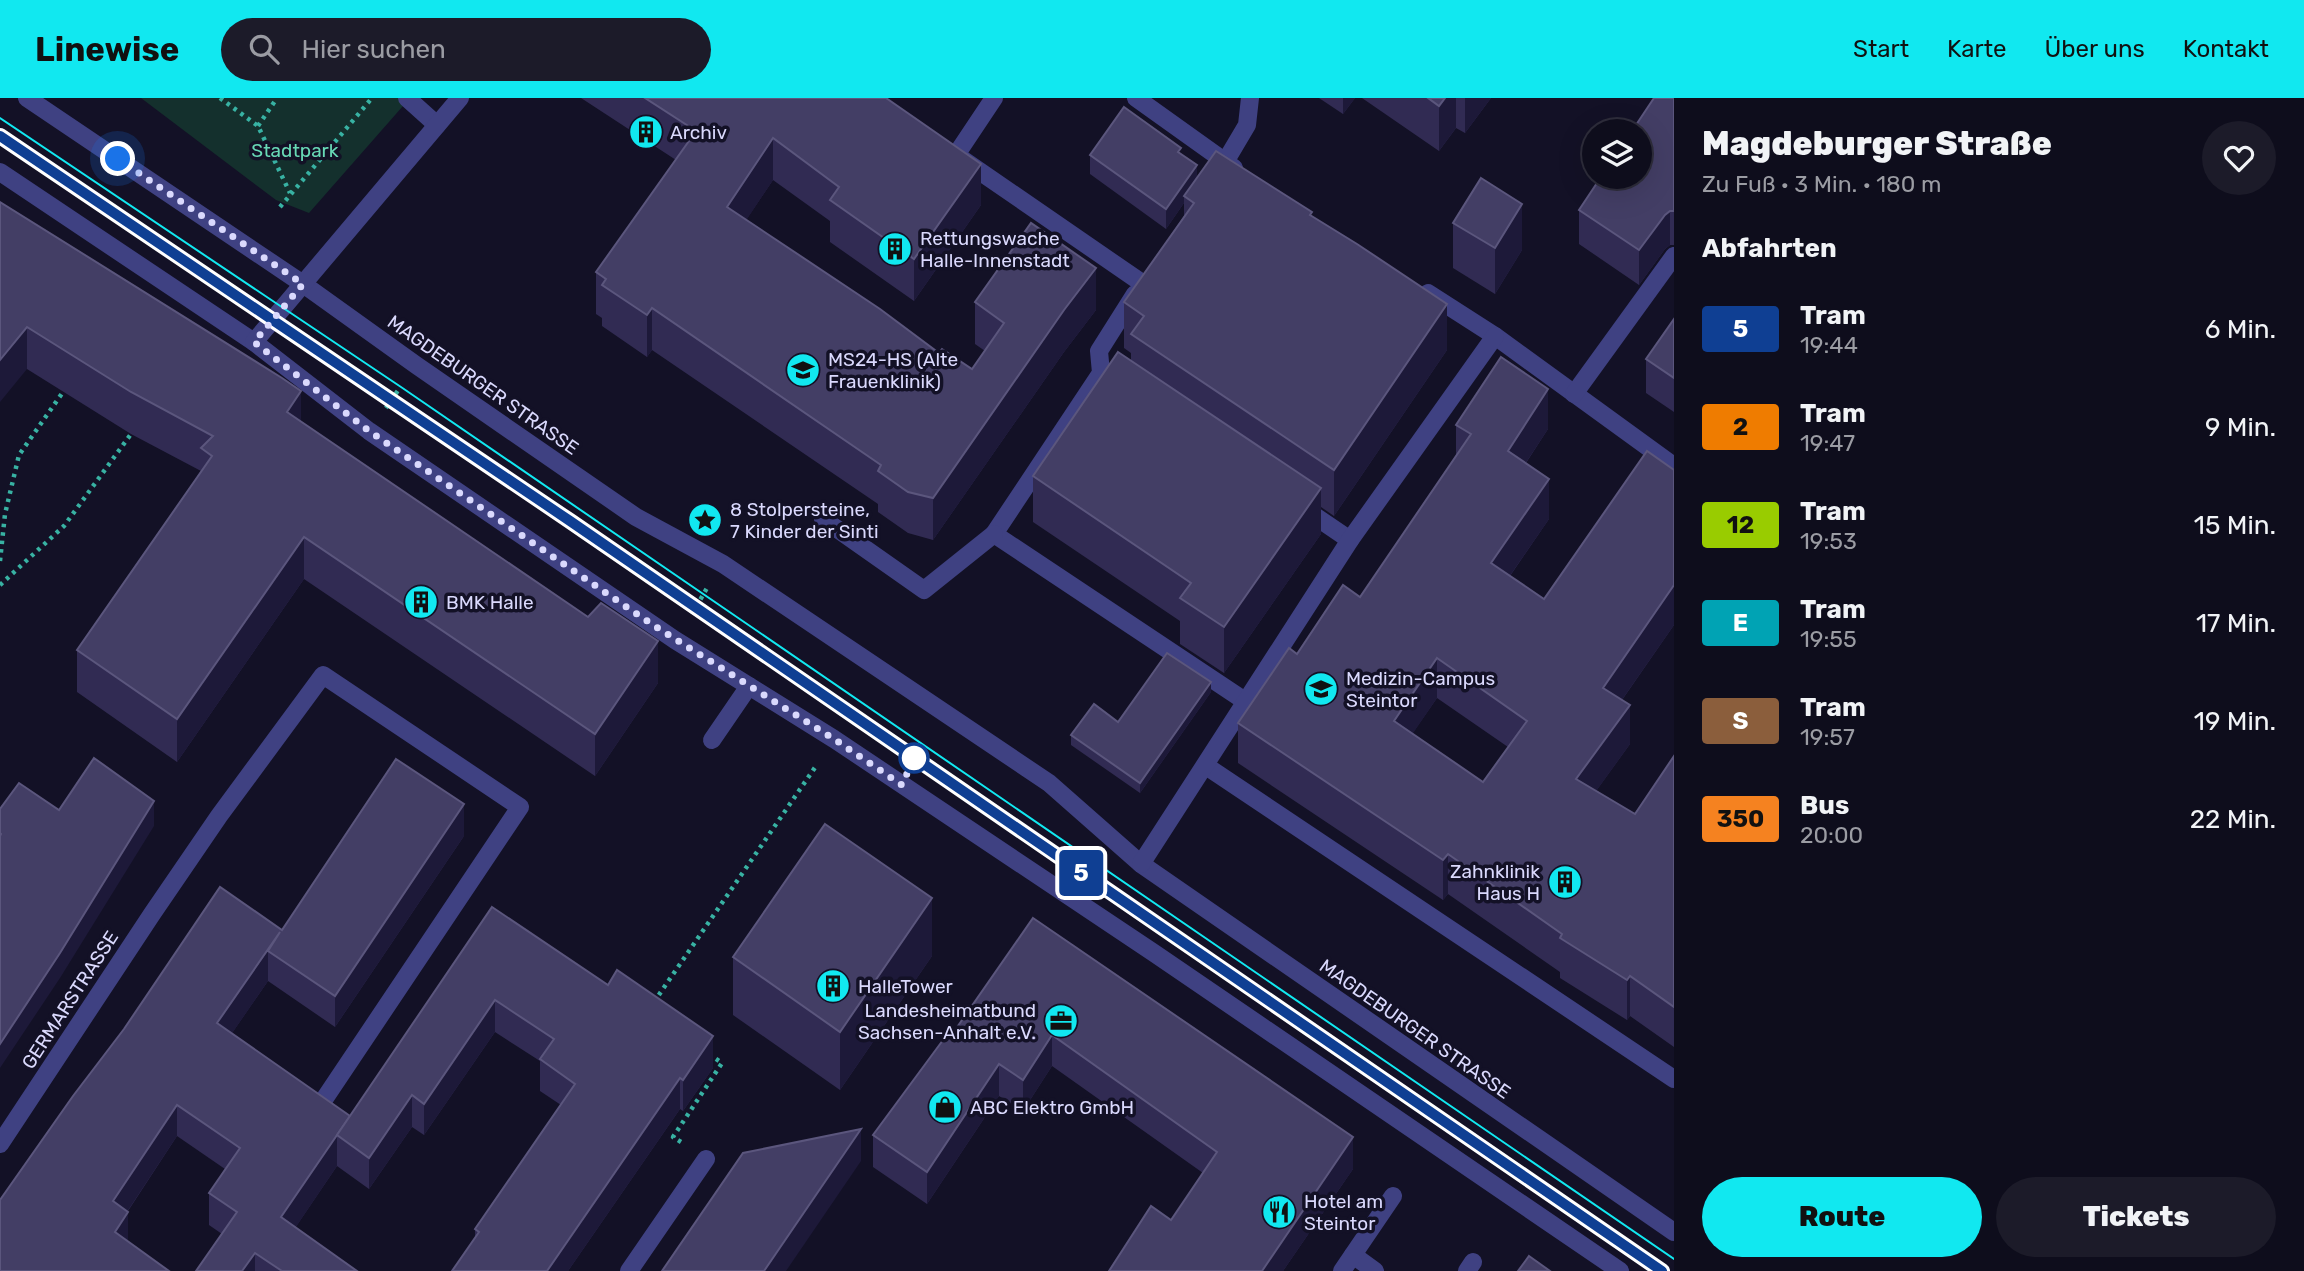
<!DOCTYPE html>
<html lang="de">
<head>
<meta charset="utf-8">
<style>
	:root { --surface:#0e0d1c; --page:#1c1b29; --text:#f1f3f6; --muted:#9b9ca3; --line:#2e2d3b; --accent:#11e8f0 }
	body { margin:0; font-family:Rubik,sans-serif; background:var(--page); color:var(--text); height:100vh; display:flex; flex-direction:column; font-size:26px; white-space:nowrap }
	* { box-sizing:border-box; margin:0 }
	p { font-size:23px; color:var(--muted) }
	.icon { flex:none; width:38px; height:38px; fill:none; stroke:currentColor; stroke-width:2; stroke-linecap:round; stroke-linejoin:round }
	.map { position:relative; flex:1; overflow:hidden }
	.panel { display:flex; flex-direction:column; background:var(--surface); width:630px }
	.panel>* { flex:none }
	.badge { padding:0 14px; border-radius:5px; font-size:24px; line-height:46px }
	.fabs { position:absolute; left:1582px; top:21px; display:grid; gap:14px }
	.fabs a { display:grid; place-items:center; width:70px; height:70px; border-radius:50%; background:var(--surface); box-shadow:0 7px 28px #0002,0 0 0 2px var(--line); font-size:35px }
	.you { position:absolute; width:35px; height:35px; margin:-18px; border:5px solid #fff; border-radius:50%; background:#1a73e8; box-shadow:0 0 0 10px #1a73e833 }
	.map>.badge { position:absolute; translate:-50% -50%; box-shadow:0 0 0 4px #fff }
	h2 { padding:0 28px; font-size:26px; line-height:63px }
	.round { display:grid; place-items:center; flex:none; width:74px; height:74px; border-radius:37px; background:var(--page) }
	.overview { display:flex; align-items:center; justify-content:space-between; height:119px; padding:0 28px }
	h1 { font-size:33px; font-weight:800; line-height:52px }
	.action { display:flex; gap:14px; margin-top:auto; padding:14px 28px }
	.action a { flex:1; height:80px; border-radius:42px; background:var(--accent); color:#111; font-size:28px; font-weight:800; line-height:80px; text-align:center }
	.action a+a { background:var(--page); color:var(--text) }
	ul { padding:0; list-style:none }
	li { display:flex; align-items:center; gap:21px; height:98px; padding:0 28px }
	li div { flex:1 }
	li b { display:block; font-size:26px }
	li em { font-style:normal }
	li .badge { min-width:77px; font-weight:700; text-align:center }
	header { display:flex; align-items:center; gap:42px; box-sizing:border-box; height:98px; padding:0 35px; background:var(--accent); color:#111 }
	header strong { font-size:33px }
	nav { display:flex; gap:38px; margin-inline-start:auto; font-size:24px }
	.search { width:490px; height:63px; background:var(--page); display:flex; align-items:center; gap:18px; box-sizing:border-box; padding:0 24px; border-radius:38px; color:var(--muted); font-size:26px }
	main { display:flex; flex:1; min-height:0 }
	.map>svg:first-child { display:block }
	.green { fill:#14302d }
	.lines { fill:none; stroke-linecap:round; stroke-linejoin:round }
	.path { stroke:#38b2a3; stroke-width:4.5; stroke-dasharray:3.5 5; stroke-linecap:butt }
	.minor { stroke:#3f4182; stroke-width:18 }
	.tram { stroke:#11e8f0; stroke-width:2 }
	.wall { fill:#312b53; fill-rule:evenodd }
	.shaded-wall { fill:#1d1939 }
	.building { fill:#433e65; stroke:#5b567d; stroke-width:2; fill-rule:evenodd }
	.line-casing { stroke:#fff; stroke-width:16 }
	.line { stroke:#0f3f93; stroke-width:10 }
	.walk { stroke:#dad9fd; stroke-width:7; stroke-dasharray:0 12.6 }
	.stop-dot { fill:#fff; stroke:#0f3f93; stroke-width:3.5 }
	.labels { text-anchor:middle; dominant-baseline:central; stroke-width:7; stroke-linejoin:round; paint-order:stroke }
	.poi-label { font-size:19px; fill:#dad9fd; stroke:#131126; text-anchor:start }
	.park-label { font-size:19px; fill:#68d9b6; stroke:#131126 }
	.street-label { font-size:19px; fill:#dad9fd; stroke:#131126 }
</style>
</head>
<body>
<header>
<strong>Linewise</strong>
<div class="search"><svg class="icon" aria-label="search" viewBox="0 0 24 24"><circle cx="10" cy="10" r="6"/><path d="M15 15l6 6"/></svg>Hier suchen</div>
<nav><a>Start</a><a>Karte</a><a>Über uns</a><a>Kontakt</a></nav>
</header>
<main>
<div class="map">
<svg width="1674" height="1173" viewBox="0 0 1674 1173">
	<rect width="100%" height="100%" fill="#131126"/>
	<!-- green -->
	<polygon class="green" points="141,0 410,0 309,115 276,102"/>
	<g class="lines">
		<!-- path -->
		<g class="path">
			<polyline points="220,0 258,28 290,95"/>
			<polyline points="258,28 277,0"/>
			<polyline points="280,109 372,0"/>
			<polyline points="386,310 399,291"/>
			<polyline points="0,463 5,416 19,357 63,294"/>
			<polyline points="0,487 64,428 131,336"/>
			<polyline points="692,516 707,490"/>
			<polyline points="654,904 816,668"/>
			<polyline points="681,1044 673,1039 722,965 709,956"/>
		</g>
		<!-- minor -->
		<g class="minor">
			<polyline points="27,0 303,186 416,267 636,419 723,466 1049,685 1141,766 1674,1134"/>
			<polyline points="407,0 437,27"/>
			<polyline points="994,0 956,57 1142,185"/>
			<polyline points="1136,0 1234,70"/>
			<polyline points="0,74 254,244 369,333 675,542 834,641 1154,855 1620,1173"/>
			<polyline points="1215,81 1247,27 1250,0"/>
			<polyline points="1428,195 1495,238 1674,368"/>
			<polyline points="1135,196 1099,253 1101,275 994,436 1245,603"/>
			<polyline points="254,244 460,0"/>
			<polyline points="1574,296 1674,158"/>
			<polyline points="1303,410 1350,442"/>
			<polyline points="823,421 924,492 994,436"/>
			<polyline points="712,642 749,588"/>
			<polyline points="1206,668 1674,981"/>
			<polyline points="1141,766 1350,442 1495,238"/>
			<polyline points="0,1046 152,816 219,718 323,577 520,709 325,1000"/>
			<polyline points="1353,1157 1375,1173"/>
			<polyline points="629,1173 706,1061"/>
			<polyline points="1342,1173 1393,1098"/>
			<polyline points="1467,1173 1473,1164"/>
		</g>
		<!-- tram -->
		<g class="tram">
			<polyline points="0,20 401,289 1674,1161"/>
			<path d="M 0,38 C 558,411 1109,793 1662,1173"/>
		</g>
	</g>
	<!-- wall -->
	<g class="wall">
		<polygon points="581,0 886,0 981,107 914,203 830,144 830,123 773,82 746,122 939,255 972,271 985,253 975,246 975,204 1096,212 1064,254 933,442 908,435 878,414 878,406 652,252 647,259 602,228 602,220 596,216 596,174 676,62"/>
		<polygon points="1319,0 1355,0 1343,16"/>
		<polygon points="1362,0 1491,0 1465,35 1456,30 1439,53"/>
		<polygon points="1674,0 1674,147 1670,147 1665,151 1639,187 1579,146 1579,112"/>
		<polygon points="1181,56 1197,80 1312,118 1447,252 1334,418 1321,409 1321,436 1224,575 1180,546 1180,523 1033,424 1033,378 1131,263 1131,255 1124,250 1124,204 1184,118 1184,105 1166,131 1090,76 1090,57"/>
		<polygon points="0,104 658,585 595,678 304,481 177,664 77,594 77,552 201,373 131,336 27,271"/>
		<polygon points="1453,125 1522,152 1495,196 1453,170"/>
		<polygon points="1674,221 1674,314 1646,295 1646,261"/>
		<path d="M 1456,327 L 1548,331 L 1526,365 L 1549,421 L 1510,478 L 1544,501 L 1674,527 L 1622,602 L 1630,646 L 1596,693 L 1635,716 L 1674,658 L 1674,949 L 1630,918 L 1627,922 L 1560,880 L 1560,874 L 1448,796 L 1443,802 L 1238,665 L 1238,625 L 1297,556 L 1360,499 L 1456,358 ZM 1437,600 L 1508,649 L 1483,684 L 1412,636 Z"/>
		<polygon points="1211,594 1140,695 1071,647 1071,637 1118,624"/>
		<polygon points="464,738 335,929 268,883 232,935 350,1018 492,809 713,970 683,1013 680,1011 568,1173 452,1173 475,1140 475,1131 561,1007 540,993 540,963 495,934 424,1037 412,1029 369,1091 337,1068 295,1130 357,1173 196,1173 222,1136 209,1127 209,1095 225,1071 177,1038 128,1113 0,1173 282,832"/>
		<polygon points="1033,820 1353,1071 1283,1173 1109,1173 1171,1122 1203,1075 1052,968 1023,1013 999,998 927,1106 873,1069 873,1037 953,935"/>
		<polygon points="932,858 840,992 733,917 733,859"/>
	</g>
	<!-- shaded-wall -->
	<g class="shaded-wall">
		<polygon points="1343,0 1355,0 1343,16"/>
		<polygon points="1445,0 1456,0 1456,30 1439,53 1439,8"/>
		<polygon points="1465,0 1491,0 1465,35"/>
		<polygon points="773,40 773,82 727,151 727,109"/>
		<polygon points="981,66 981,107 914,203 914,161"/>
		<polygon points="1197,67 1197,86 1184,98 1184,105 1166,131 1166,111"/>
		<polygon points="1522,106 1522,152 1495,196 1495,150"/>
		<polygon points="1670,113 1670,147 1665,151 1639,187 1639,152 1665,117"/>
		<polygon points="1096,170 1096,212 1064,254 933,442 933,400 1064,212"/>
		<polygon points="1447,206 1447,252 1334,418 1334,372"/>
		<polygon points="652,210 652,252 647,259 647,217"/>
		<polygon points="27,229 27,271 0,304 0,262"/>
		<polygon points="1548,291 1548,331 1508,392 1508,353"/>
		<polygon points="301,293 301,335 287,314"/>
		<polygon points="1549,381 1549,421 1491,505 1491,465"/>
		<polygon points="1321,390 1321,436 1224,575 1224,529"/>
		<polygon points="304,439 304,481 177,664 177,621"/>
		<polygon points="1674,487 1674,527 1603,629 1603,590"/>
		<polygon points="658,543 658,585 595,678 595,636"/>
		<polygon points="1437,560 1437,600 1394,663 1394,623"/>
		<polygon points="1211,584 1211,594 1140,695 1140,685"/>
		<polygon points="1630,607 1630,646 1576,721 1576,681"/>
		<polygon points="154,703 154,728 60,880 0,970 0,946"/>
		<polygon points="464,706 464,738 335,929 335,898"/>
		<polygon points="1448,756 1448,796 1443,802 1443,762"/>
		<polygon points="932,800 932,858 840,992 840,934"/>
		<polygon points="268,853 268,883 217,957 217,925"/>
		<polygon points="1630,878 1630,918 1627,922 1627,882"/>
		<polygon points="495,902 495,934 424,1037 424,1006"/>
		<polygon points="1052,937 1052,968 1023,1013 1023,982"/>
		<polygon points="713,938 713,970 683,1013 683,982"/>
		<polygon points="999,966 999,998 927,1106 927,1074"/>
		<polygon points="680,980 680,1011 568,1173 547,1173"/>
		<polygon points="412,997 412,1029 369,1091 369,1060"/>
		<polygon points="177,1007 177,1038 113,1135 113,1103"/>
		<polygon points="861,1031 861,1063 786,1173 764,1173"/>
		<polygon points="337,1037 337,1068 281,1151 281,1119"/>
		<polygon points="1353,1039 1353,1071 1283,1173 1262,1173"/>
		<polygon points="128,1114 128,1145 115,1134"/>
		<polygon points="255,1155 255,1173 242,1173"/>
	</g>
	<!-- building -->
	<g class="building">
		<polygon points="645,0 886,0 981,66 914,161 830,102 839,89 773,40 727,109 880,211 939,255 942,251 972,271 1004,225 975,204 1031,125 1096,170 1064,212 933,400 908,394 878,373 881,367 652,210 647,217 602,187 606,181 596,174 696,33"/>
		<polygon points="1428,0 1445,0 1439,8"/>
		<polygon points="1654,0 1674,0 1674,113 1670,113 1665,117 1639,152 1579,112 1601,79 1640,79 1640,33 1632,33"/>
		<polygon points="1124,9 1181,50 1178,54 1197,67 1166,111 1090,57"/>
		<polygon points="1216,53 1312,114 1310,117 1357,146 1447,206 1334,372 1131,236 1144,218 1124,204 1194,105 1184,98"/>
		<polygon points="1481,80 1522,106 1495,150 1453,125"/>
		<polygon points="0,104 282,280 301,293 287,314 588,519 601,505 658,543 595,636 304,439 177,621 77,552 212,358 201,350 213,338 131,294 27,229 0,262"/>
		<polygon points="1674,221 1674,280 1646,261"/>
		<polygon points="1118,254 1321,390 1224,529 1180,500 1191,485 1033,378"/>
		<path d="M 1501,259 L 1548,291 L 1508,353 L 1549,381 L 1491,465 L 1544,501 L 1647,353 L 1674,372 L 1674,487 L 1603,590 L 1630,607 L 1576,681 L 1635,716 L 1674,658 L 1674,909 L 1630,878 L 1627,882 L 1560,840 L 1562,836 L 1448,756 L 1443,762 L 1238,625 L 1289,550 L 1297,556 L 1343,487 L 1360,499 L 1471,336 L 1456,327 ZM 1437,560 L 1527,623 L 1483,684 L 1394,623 Z"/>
		<polygon points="1167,555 1211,584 1140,685 1071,637 1094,606 1118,624"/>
		<polygon points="94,660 154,703 60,855 0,946 0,738 1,736 0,735 0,711 19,685 59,712"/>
		<polygon points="396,661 464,706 335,898 268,853 280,834 217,925 350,1018 281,1119 357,1173 282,1173 255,1155 242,1173 196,1173 237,1114 209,1095 240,1050 177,1007 113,1103 128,1114 115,1134 169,1173 0,1173 0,1102 73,998 124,931 220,789 282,832"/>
		<polygon points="825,726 932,800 840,934 733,859"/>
		<polygon points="492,809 608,887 617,872 713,938 683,982 680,980 547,1173 452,1173 479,1134 475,1131 575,986 540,961 554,941 495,902 424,1006 412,997 369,1060 337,1037"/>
		<polygon points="1033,820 1353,1039 1262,1173 1109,1173 1151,1108 1171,1122 1217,1054 1052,937 1023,982 999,966 927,1074 873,1037 946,938 953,935"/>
		<polygon points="861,1031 764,1173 662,1173 743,1055"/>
		<polygon points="1529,1158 1550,1173 1518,1173"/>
	</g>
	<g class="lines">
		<!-- line casing -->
		<g class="line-casing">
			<polyline id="line" points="0,38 570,423 1662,1173"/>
		</g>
		<!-- line -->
		<use href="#line" class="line"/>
		<!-- walk -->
		<polyline class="walk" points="118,61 303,186 254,244 369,333 653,527 834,641 902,687 914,660"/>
	</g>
	<!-- icons -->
	<defs>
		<g id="building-disc" transform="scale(1.75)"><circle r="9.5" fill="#11e8f0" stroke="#131126"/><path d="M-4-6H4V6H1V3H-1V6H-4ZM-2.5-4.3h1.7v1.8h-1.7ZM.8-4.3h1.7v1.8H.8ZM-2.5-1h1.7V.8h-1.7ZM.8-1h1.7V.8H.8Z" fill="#111"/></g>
		<g id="university-disc" transform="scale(1.75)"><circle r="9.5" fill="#11e8f0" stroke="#131126"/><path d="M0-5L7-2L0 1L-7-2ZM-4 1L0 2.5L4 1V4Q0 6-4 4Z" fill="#111"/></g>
		<g id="sight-disc" transform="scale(1.75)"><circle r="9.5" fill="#11e8f0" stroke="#131126"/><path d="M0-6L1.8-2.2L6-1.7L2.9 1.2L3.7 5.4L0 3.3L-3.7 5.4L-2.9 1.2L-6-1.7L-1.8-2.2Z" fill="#111"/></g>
		<g id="office-disc" transform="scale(1.75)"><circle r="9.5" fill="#11e8f0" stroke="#131126"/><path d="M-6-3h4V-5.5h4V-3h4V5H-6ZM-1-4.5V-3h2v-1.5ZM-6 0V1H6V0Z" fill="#111"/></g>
		<g id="shop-disc" transform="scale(1.75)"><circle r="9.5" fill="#11e8f0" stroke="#131126"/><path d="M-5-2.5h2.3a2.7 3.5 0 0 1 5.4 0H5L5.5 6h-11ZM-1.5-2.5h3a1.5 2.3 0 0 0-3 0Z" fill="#111"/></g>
		<g id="restaurant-disc" transform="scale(1.75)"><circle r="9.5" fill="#11e8f0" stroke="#131126"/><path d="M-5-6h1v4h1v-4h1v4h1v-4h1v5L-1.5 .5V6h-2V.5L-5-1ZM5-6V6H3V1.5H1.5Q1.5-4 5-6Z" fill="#111"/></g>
	</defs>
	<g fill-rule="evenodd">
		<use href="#building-disc" x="646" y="34"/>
		<use href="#building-disc" x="895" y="151"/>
		<use href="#university-disc" x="803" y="272"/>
		<use href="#sight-disc" x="705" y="422"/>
		<use href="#building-disc" x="421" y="504"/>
		<use href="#university-disc" x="1321" y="591"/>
		<use href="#building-disc" x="1565" y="784"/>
		<use href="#building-disc" x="833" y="888"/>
		<use href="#office-disc" x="1061" y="923"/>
		<use href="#shop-disc" x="945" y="1009"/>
		<use href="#restaurant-disc" x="1279" y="1114"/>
	</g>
	<!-- markers -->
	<circle class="stop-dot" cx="914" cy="660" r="14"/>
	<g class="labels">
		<!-- poi labels -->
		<g class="poi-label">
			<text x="670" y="34">Archiv</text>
			<text x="920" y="140">Rettungswache<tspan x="920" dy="22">Halle-Innenstadt</tspan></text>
			<text x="828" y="261">MS24-HS (Alte<tspan x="828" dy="22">Frauenklinik)</tspan></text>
			<text x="730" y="411">8 Stolpersteine,<tspan x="730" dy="22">7 Kinder der Sinti</tspan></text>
			<text x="446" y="504">BMK Halle</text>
			<text x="1346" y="580">Medizin-Campus<tspan x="1346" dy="22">Steintor</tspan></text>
			<text x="1540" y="773" text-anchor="end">Zahnklinik<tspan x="1540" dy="22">Haus H</tspan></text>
			<text x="858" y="888">HalleTower</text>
			<text x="1036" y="912" text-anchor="end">Landesheimatbund<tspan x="1036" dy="22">Sachsen-Anhalt e.V.</tspan></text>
			<text x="970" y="1009">ABC Elektro GmbH</text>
			<text x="1304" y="1103">Hotel am<tspan x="1304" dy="22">Steintor</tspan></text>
		</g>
		<!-- park labels -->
		<g class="park-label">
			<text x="295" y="52">Stadtpark</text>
		</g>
		<!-- street labels -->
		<g class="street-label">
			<text transform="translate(483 287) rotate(35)">MAGDEBURGER STRASSE</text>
			<text transform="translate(70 902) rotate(-57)">GERMARSTRASSE</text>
			<text transform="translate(1415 931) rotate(35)">MAGDEBURGER STRASSE</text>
		</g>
	</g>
</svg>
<div class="fabs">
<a><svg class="icon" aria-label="layers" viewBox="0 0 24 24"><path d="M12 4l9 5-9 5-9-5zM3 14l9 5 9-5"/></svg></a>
</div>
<div class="you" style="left:118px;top:61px"></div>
<b class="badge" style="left:1081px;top:775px;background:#0f3f93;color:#fff">5</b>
</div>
<section class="panel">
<div class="overview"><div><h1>Magdeburger Straße</h1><p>Zu Fuß · 3 Min. · 180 m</p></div><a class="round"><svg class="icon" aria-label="heart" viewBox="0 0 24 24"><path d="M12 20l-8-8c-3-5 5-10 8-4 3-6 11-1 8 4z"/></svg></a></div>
<h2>Abfahrten</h2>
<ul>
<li><span class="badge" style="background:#0f3f93;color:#fff">5</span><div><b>Tram</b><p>19:44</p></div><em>6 Min.</em></li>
<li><span class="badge" style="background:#ef7c00;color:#111">2</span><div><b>Tram</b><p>19:47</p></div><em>9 Min.</em></li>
<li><span class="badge" style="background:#9c0;color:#111">12</span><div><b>Tram</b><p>19:53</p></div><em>15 Min.</em></li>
<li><span class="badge" style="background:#00a3b4;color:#fff">E</span><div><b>Tram</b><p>19:55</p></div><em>17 Min.</em></li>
<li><span class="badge" style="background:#8b5e3c;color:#fff">S</span><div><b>Tram</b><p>19:57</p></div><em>19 Min.</em></li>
<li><span class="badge" style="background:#f58220;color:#111">350</span><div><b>Bus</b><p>20:00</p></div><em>22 Min.</em></li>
</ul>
<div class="action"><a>Route</a><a>Tickets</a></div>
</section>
</main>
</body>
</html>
